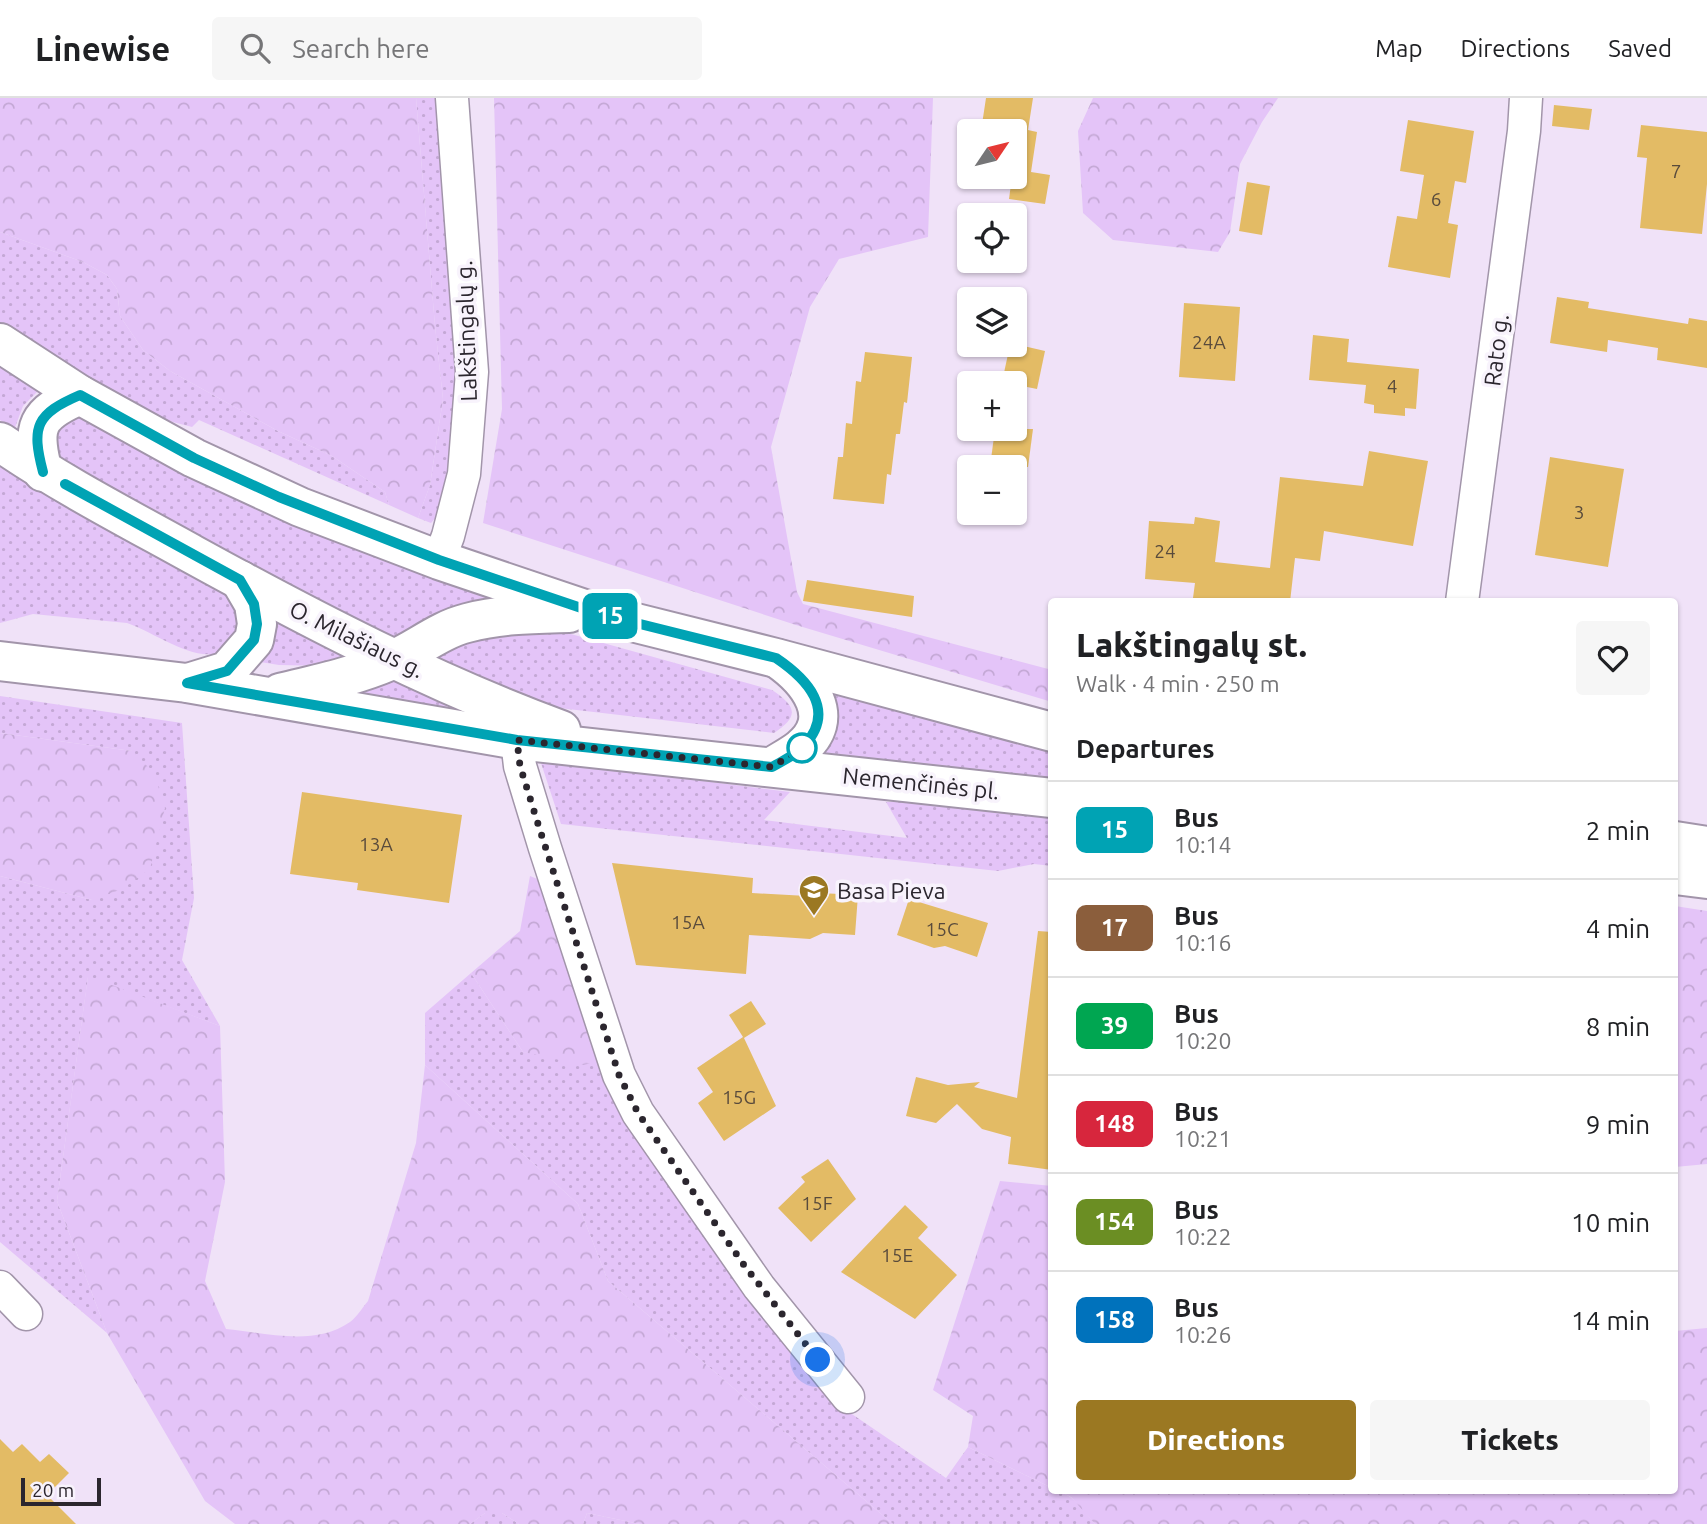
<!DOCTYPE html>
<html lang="en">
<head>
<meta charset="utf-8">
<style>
	:root { --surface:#fff; --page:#f6f6f6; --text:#202124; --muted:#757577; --line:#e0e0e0; --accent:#9b7822 }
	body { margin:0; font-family:Ubuntu,sans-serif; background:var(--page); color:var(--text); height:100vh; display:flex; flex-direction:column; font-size:26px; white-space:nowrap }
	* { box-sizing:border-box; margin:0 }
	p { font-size:23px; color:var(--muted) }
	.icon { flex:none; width:38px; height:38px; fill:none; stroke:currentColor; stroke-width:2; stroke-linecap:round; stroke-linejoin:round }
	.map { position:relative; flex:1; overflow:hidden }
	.sheet { position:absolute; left:1048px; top:500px; width:630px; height:896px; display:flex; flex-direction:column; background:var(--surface); border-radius:7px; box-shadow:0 2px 5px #0004 }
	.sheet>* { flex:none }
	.badge { padding:0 14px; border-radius:10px; font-size:24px; line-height:46px }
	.needle { width:46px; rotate:55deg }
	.controls { position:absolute; left:957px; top:21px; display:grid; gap:14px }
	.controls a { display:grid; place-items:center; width:70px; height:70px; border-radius:7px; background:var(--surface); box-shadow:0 2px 5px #0004; font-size:35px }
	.scale { position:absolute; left:21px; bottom:18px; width:80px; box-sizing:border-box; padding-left:7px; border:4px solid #2b262e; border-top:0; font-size:19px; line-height:24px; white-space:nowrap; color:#2b262e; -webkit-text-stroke:5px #f8f3fc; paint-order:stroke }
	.you { position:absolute; width:35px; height:35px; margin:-18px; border:5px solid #fff; border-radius:50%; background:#1a73e8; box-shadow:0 0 0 10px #1a73e833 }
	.map>.badge { position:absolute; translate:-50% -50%; box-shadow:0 0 0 4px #fff }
	h2 { padding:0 28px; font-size:26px; line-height:63px }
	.round { display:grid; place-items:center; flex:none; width:74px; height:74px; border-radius:7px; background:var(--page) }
	.head { display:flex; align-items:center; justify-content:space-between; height:119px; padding:0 28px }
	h1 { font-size:33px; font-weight:800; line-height:52px }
	.action { display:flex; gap:14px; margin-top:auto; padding:14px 28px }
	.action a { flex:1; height:80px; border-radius:7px; background:var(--accent); color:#fff; font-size:28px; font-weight:800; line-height:80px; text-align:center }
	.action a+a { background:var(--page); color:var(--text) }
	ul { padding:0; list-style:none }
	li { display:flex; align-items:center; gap:21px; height:98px; padding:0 28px; border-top:2px solid var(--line) }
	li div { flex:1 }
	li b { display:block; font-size:26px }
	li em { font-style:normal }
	li .badge { min-width:77px; font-weight:700; text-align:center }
	header { display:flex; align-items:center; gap:42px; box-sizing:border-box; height:98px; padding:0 35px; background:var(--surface); border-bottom:2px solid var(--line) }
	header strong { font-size:33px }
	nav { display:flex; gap:38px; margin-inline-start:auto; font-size:24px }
	.search { width:490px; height:63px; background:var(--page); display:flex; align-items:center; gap:18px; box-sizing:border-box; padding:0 24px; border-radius:7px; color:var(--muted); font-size:26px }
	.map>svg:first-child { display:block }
	.grass { fill:url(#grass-dots) }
	.forest { fill:url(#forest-crowns) }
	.building { fill:#e3bb65 }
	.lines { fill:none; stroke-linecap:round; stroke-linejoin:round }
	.minor-casing { stroke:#a295aa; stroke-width:35 }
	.major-casing { stroke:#a295aa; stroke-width:42 }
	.minor { stroke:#fff; stroke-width:32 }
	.major { stroke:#fff; stroke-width:38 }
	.line-casing { stroke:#fff; stroke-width:16 }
	.line { stroke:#00a3b4; stroke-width:10 }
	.walk { stroke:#2b262e; stroke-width:7; stroke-dasharray:0 12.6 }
	.stop-dot { fill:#fff; stroke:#00a3b4; stroke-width:3.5 }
	.labels { text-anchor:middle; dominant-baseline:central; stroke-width:7; stroke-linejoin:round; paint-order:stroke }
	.number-label { font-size:19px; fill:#594b3c }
	.street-label { font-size:23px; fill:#2b262e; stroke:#f8f3fc }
	.poi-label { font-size:23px; fill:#2b262e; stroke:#f8f3fc; text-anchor:start }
</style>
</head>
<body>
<header>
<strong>Linewise</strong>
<div class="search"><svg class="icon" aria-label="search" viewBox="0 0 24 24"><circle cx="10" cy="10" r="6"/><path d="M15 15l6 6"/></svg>Search here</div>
<nav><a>Map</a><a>Directions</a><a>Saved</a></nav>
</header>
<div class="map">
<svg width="1707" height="1426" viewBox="0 0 1707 1426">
	<defs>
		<pattern id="grass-dots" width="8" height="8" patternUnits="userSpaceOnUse" patternTransform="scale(1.75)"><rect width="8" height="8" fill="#e4c4f8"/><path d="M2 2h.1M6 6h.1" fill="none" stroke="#c4a8d5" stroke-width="1.8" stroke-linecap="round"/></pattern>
		<pattern id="forest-crowns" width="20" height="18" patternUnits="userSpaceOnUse" patternTransform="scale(1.75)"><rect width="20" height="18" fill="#e4c4f8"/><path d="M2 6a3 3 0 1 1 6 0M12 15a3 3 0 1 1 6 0" fill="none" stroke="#c4a8d5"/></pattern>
	</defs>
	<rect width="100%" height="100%" fill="#f0e2f8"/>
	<!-- grass -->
	<g class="grass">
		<polygon points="416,0 438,0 455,247 456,328 446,391 439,416 431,425 418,420 430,387 443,301 435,228"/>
		<polygon points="0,134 83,164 107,177 117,191 120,218 143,252 170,273 278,333 332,358 385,394 389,407 199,322 192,329 142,316 0,226"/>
		<polygon points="0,265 39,292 23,308 14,332 0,322"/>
		<polygon points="75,315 493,498 493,502 398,543 139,409 53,356 55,321"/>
		<path d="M 0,364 L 234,498 L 240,532 C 236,538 232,546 226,550 C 202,571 153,533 127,525 L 33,516 L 0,525 Z"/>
		<polygon points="274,523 350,559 327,568 279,567 260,564"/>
		<path d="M 553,531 L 772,592 C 796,608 800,618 774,635 L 542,608 L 435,561 L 485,535 Z"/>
		<polygon points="397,582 444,604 448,610 447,612 345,596 372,591"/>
		<polygon points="830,591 1052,652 1052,684 826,658 821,655"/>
		<polygon points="0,598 182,625 194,800 182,862 220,928 88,879 57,1103 107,1235 0,1144 0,778 92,802 132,653 0,635"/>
		<polygon points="540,662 790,694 764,722 907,740 886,704 951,701 1052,718 1052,768 1034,766 998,773 561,726"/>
		<path d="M 471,875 L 523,954 L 601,963 L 843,1310 L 946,1380 L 968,1349 L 1052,1390 L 1052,1393 C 1072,1393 1083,1412 1095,1426 L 893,1426 L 608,1183 L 578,1106 L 425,967 L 425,915 Z"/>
		<polygon points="485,1415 502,1415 519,1426 470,1426"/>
		<polygon points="587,1415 640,1426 583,1426"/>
	</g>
	<!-- forest -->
	<g class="forest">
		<polygon points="0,0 416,0 435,228 443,301 430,387 418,420 389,407 385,394 332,358 278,333 170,273 143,252 120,218 117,191 107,177 83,164 0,134"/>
		<polygon points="494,0 933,0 928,139 839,161 810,209 771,349 797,494 803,506 1052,572 1052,604 796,527 483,425 502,311"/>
		<polygon points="1093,0 1278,0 1262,24 1240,66 1230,134 1218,154 1113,142 1083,115 1078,33"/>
		<polygon points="0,635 132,653 154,675 165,710 150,771 122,791 92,802 0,778"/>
		<polygon points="530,778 552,787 601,963 583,967 523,954 471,875 520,833"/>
		<polygon points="1675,808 1707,813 1707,1066 1675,1069"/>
		<path d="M 88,878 L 220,928 L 225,1084 L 205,1183 L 226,1231 C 267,1235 314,1249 350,1224 C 357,1219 362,1210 368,1203 L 416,1045 L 425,967 L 578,1106 L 608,1183 L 893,1426 L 640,1426 L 587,1415 L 583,1426 L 519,1426 L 502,1415 L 485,1415 L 470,1426 L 235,1426 L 205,1403 L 107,1235 L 57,1103 Z"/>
		<polygon points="1000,1083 1052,1088 1052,1390 968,1349 973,1318 933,1292"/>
		<polygon points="1707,1230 1707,1426 1095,1426 1071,1399 1059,1393 1675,1393 1675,1233"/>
	</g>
	<!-- building -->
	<g class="building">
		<polygon points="986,0 1033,0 1028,32 1037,34 1031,74 1050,77 1045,106 1009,101 1012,79 1015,79 1015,33 981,33"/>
		<polygon points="1554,7 1592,11 1589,32 1552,28"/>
		<polygon points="1408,22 1474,33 1466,85 1455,83 1448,125 1458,127 1450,180 1388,169 1397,118 1417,121 1424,77 1400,73"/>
		<polygon points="1641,27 1707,34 1707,86 1702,136 1640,130 1647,60 1637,59"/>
		<polygon points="1247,84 1270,88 1262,137 1239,133"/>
		<polygon points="1557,199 1589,204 1588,210 1688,226 1689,220 1707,223 1707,270 1657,262 1658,250 1608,242 1607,254 1550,245"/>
		<polygon points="1184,205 1240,209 1235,283 1179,279"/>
		<polygon points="1313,237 1349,241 1347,264 1419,271 1416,311 1405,310 1405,318 1374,315 1374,307 1364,305 1366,287 1309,282"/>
		<polygon points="1015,246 1045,253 1037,291 1002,284 1010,247"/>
		<polygon points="865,254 912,259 907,305 904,304 900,336 896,336 891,377 887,376 884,406 833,401 838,359 843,359 846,325 852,326 856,283 861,284"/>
		<polygon points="995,331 1033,331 1028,369 990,369"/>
		<polygon points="1369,353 1428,363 1413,448 1324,433 1320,463 1295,460 1290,504 1228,504 1193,500 1195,485 1145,481 1149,423 1194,426 1195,419 1220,423 1215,464 1270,470 1280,379 1363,388"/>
		<polygon points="1550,359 1624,371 1608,469 1535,457"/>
		<polygon points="807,482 914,498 912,519 803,503"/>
		<polygon points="302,694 462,717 449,805 357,792 358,785 290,776"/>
		<polygon points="612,765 753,780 752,795 807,798 820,795 858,797 855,837 823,835 810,841 749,837 746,876 636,867"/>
		<polygon points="909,801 988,825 977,859 945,848 934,850 897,837"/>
		<polygon points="1038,833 1052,834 1052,1072 1008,1066 1011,1039 982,1031 957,1006 936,1025 906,1018 916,979 948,987 980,984 974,989 1017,1000"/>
		<polygon points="751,903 766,926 744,940 776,1008 724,1043 698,1005 713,994 697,970 743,939 729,917"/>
		<polygon points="828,1061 856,1101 811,1144 778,1110 805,1084 801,1079"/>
		<polygon points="905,1107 928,1129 918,1140 957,1177 915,1221 841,1174"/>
		<polygon points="0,1341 13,1354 22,1346 40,1364 49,1356 69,1375 47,1397 76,1426 0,1426"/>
	</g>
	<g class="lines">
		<!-- minor casing -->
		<g class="minor-casing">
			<g id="minor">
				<polyline points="439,462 448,438 464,376 472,274 452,0"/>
				<polyline points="1462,504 1524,33 1526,0"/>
				<polyline points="517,642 520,668 545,750 619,977 638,1015 759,1189 848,1299"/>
				<polyline points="0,1189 26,1216"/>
			</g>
		</g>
		<!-- major casing -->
		<g class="major-casing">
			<g id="major">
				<polyline points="0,245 80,297 194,360 300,409 439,462 596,515 776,560 1052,634"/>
				<path d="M 0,344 C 61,386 127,420 192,456 C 312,522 433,585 561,632"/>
				<path d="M 43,374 C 31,328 36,316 80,297"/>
				<polyline points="0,563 187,585 517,642 1052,700"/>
				<polyline points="188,585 227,573 254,542 257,526 254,506 240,482"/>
				<path d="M 280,595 C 317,586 355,578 390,563 C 416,552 439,532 467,525 C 501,516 535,516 569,515"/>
				<path d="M 772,669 C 781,663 791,658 800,651 C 839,620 808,582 778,561"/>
				<polyline points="1675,743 1707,748"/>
				<polyline points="1675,777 1707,781"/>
			</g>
		</g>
		<!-- minor -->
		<use href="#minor" class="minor"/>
		<!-- major -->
		<use href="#major" class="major"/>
	</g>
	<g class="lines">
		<!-- line casing -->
		<g class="line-casing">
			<path id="line" d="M 43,374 C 31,328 36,316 80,297 L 194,360 L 279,399 L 439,462 L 596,515 L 776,560 C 807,581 837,612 804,648 C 796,657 782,663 772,669 L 517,642 L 187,585 L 227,573 L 254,542 L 257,526 L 254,506 L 240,482 L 65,386"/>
		</g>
		<!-- line -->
		<use href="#line" class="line"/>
		<!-- walk -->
		<polyline class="walk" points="802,650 772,669 517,642 520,668 539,729 619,977 638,1015 744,1167 818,1262"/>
	</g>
	<!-- icons -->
	<defs>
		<g id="school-pin" transform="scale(1.575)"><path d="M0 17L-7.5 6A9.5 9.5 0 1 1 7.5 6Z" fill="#9b7822" stroke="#f8f3fc"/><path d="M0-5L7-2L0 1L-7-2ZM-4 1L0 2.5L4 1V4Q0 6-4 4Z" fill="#fff"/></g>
	</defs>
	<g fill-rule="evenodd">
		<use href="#school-pin" x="814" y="792"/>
	</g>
	<!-- markers -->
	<circle class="stop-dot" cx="802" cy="650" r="14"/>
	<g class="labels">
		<!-- number labels -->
		<g class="number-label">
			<text x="1676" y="73">7</text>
			<text x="1436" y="101">6</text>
			<text x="1209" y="244">24A</text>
			<text x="1392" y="288">4</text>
			<text x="1579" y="414">3</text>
			<text x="1165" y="453">24</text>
			<text x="376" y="746">13A</text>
			<text x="688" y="824">15A</text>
			<text x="942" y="831">15C</text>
			<text x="739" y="999">15G</text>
			<text x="817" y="1105">15F</text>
			<text x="897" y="1157">15E</text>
		</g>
		<!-- street labels -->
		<g class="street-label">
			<text transform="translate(466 233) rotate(-92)">Lakštingalų g.</text>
			<text transform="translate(1496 252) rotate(-83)">Rato g.</text>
			<text transform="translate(357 541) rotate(26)">O. Milašiaus g.</text>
			<text transform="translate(921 685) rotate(6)">Nemenčinės pl.</text>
		</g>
		<!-- poi labels -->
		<g class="poi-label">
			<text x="837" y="792">Basa Pieva</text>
		</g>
	</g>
</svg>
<div class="controls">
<a><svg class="needle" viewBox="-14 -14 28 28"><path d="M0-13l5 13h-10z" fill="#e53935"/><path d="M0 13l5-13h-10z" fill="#757577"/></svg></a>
<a><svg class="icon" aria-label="locate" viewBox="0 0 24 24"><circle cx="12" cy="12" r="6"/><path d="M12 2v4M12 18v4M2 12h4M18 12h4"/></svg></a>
<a><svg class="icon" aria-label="layers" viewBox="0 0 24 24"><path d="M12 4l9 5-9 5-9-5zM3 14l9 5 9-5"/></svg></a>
<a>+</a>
<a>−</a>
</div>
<div class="scale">20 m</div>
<div class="you" style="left:818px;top:1262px"></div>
<b class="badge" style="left:610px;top:518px;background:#00a3b4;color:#fff">15</b>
<section class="sheet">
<div class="head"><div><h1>Lakštingalų st.</h1><p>Walk · 4 min · 250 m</p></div><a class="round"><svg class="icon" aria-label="heart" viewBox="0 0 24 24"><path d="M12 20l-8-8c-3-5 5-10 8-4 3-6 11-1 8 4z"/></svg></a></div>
<h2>Departures</h2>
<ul>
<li><span class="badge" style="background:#00a3b4;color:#fff">15</span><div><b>Bus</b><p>10:14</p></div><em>2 min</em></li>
<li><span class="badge" style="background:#8b5e3c;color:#fff">17</span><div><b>Bus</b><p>10:16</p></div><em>4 min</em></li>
<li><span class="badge" style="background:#00a651;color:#fff">39</span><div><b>Bus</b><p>10:20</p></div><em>8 min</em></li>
<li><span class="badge" style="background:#d7263d;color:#fff">148</span><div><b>Bus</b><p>10:21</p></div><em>9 min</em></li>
<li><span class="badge" style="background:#6b8e23;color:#fff">154</span><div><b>Bus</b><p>10:22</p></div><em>10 min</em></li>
<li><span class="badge" style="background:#0072bc;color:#fff">158</span><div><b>Bus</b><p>10:26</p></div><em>14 min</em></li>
</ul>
<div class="action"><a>Directions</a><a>Tickets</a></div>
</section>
</div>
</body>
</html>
